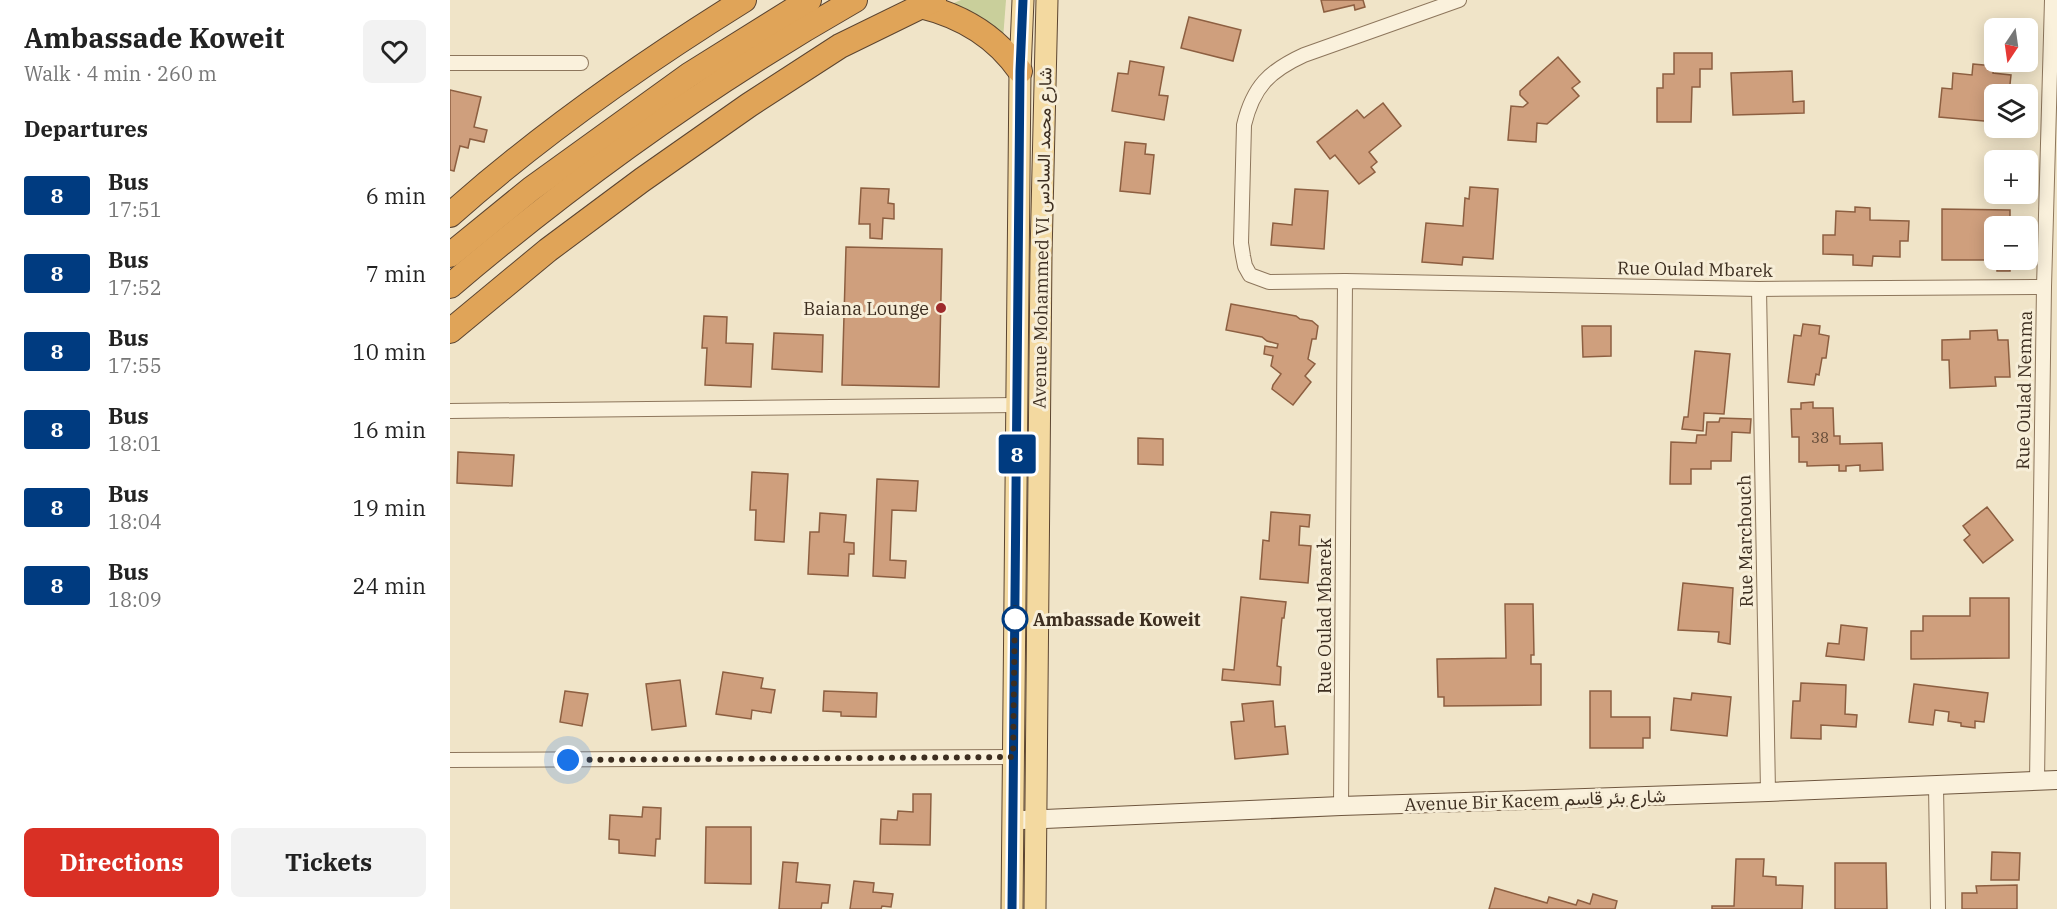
<!DOCTYPE html>
<html lang="en">
<head>
<meta charset="utf-8">
<style>
	:root { --surface:#fff; --page:#f2f2f2; --text:#222; --muted:#767676; --accent:#d93025 }
	body { margin:0; font-family:"IBM Plex Serif",Vazirmatn,serif; background:var(--page); color:var(--text); height:100vh; display:flex; flex-direction:column; font-size:22px; white-space:nowrap }
	* { box-sizing:border-box; margin:0 }
	p { font-size:20px; color:var(--muted) }
	.icon { flex:none; width:33px; height:33px; fill:none; stroke:currentColor; stroke-width:2; stroke-linecap:round; stroke-linejoin:round }
	.map { position:relative; flex:1; overflow:hidden }
	.panel { display:flex; flex-direction:column; background:var(--surface); width:450px }
	.panel>* { flex:none }
	.badge { padding:0 12px; border-radius:4px; font-size:21px; line-height:39px }
	.needle { width:39px; rotate:193deg }
	.controls { position:absolute; left:1534px; top:18px; display:grid; gap:12px }
	.controls a { display:grid; place-items:center; width:54px; height:54px; border-radius:9px; background:var(--surface); box-shadow:0 3px 15px #0003; font-size:30px }
	.you { position:absolute; width:30px; height:30px; margin:-15px; border:4px solid #fff; border-radius:50%; background:#1a73e8; box-shadow:0 0 0 9px #1a73e833 }
	.map>.badge { position:absolute; translate:-50% -50%; box-shadow:0 0 0 3px #fff }
	h2 { padding:0 24px; font-size:22px; line-height:54px }
	.round { display:grid; place-items:center; flex:none; width:63px; height:63px; border-radius:9px; background:var(--page) }
	.headline { display:flex; align-items:center; justify-content:space-between; height:102px; padding:0 24px }
	h1 { font-size:28px; font-weight:800; line-height:45px }
	.primary-button { display:flex; gap:12px; margin-top:auto; padding:12px 24px }
	.primary-button a { flex:1; height:69px; border-radius:9px; background:var(--accent); color:#fff; font-size:24px; font-weight:800; line-height:69px; text-align:center }
	.primary-button a+a { background:var(--page); color:var(--text) }
	ul { padding:0; list-style:none }
	li { display:flex; align-items:center; gap:18px; height:78px; padding:0 24px }
	li div { flex:1 }
	li b { display:block; font-size:22px }
	li em { font-style:normal }
	li .badge { min-width:66px; font-weight:700; text-align:center }
	main { display:flex; flex:1; min-height:0 }
	.map>svg:first-child { display:block }
	.green { fill:#c9cf9b }
	.building { fill:#cf9f7d; stroke:#8d5f41; stroke-width:1.5 }
	.lines { fill:none; stroke-linecap:round; stroke-linejoin:round }
	.street-casing { stroke:#8d765c; stroke-width:16 }
	.secondary-casing { stroke:#6f573f; stroke-width:20 }
	.primary-casing { stroke:#5b4430; stroke-width:23 }
	.highway-casing { stroke:#5b4430; stroke-width:26 }
	.street { stroke:#faf1dc; stroke-width:14 }
	.secondary { stroke:#faf1dc; stroke-width:18 }
	.primary { stroke:#f3d9a0; stroke-width:21 }
	.highway { stroke:#e0a458; stroke-width:24 }
	.line-casing { stroke:#fff; stroke-width:14 }
	.line { stroke:#003b80; stroke-width:9 }
	.walk { stroke:#3d2e20; stroke-width:6; stroke-dasharray:0 10.8 }
	.poi-dot { fill:#9e2a2b; stroke:#f7eed8; stroke-width:2 }
	.stop-dot { fill:#fff; stroke:#003b80; stroke-width:3 }
	.labels { text-anchor:middle; dominant-baseline:central; stroke-width:6; stroke-linejoin:round; paint-order:stroke }
	.number-label { font-size:15px; fill:#624a37 }
	.street-label { font-size:18px; fill:#3d2e20; stroke:#f7eed8 }
	.poi-label { font-size:18px; fill:#3d2e20; stroke:#f7eed8; text-anchor:end }
	.stop-label { font-size:18px; font-weight:bold; fill:#3d2e20; stroke:#f7eed8; text-anchor:start }
</style>
</head>
<body>
<main>
<section class="panel">
<div class="headline"><div><h1>Ambassade Koweit</h1><p>Walk · 4 min · 260 m</p></div><a class="round"><svg class="icon" aria-label="heart" viewBox="0 0 24 24"><path d="M12 20l-8-8c-3-5 5-10 8-4 3-6 11-1 8 4z"/></svg></a></div>
<h2>Departures</h2>
<ul>
<li><span class="badge" style="background:#003b80;color:#fff">8</span><div><b>Bus</b><p>17:51</p></div><em>6 min</em></li>
<li><span class="badge" style="background:#003b80;color:#fff">8</span><div><b>Bus</b><p>17:52</p></div><em>7 min</em></li>
<li><span class="badge" style="background:#003b80;color:#fff">8</span><div><b>Bus</b><p>17:55</p></div><em>10 min</em></li>
<li><span class="badge" style="background:#003b80;color:#fff">8</span><div><b>Bus</b><p>18:01</p></div><em>16 min</em></li>
<li><span class="badge" style="background:#003b80;color:#fff">8</span><div><b>Bus</b><p>18:04</p></div><em>19 min</em></li>
<li><span class="badge" style="background:#003b80;color:#fff">8</span><div><b>Bus</b><p>18:09</p></div><em>24 min</em></li>
</ul>
<div class="primary-button"><a>Directions</a><a>Tickets</a></div>
</section>
<div class="map">
<svg width="1607" height="909" viewBox="0 0 1607 909">
	<rect width="100%" height="100%" fill="#f0e4c8"/>
	<!-- green -->
	<polygon class="green" points="511,0 556,0 553,39 499,5"/>
	<!-- building -->
	<g class="building">
		<polygon points="871,0 913,0 915,7 905,10 904,5 874,12"/>
		<polygon points="739,17 791,30 783,61 731,48"/>
		<polygon points="1224,53 1262,53 1262,69 1250,69 1250,87 1242,87 1241,122 1207,122 1207,88 1213,88 1213,74 1224,74"/>
		<polygon points="1108,57 1130,82 1122,88 1129,96 1097,124 1087,123 1086,142 1058,140 1061,106 1073,107 1078,103 1070,95 1070,91"/>
		<polygon points="680,61 714,67 709,95 718,96 714,120 662,111 668,73 678,74"/>
		<polygon points="1523,64 1544,66 1543,73 1561,75 1559,94 1545,94 1545,122 1489,117 1492,88 1502,89 1503,73 1522,75"/>
		<polygon points="1342,71 1343,102 1354,101 1354,113 1283,115 1281,73"/>
		<polygon points="0,90 31,97 24,127 37,130 34,142 20,139 18,148 10,146 4,171 0,170"/>
		<polygon points="933,103 951,126 919,152 927,162 921,167 925,172 909,184 885,155 880,159 867,142 907,110 914,118"/>
		<polygon points="675,142 696,144 695,154 704,155 700,194 670,191"/>
		<polygon points="1020,187 1048,189 1043,259 1013,257 1012,265 972,262 976,223 1013,226 1015,198 1019,199"/>
		<polygon points="411,188 439,189 438,203 444,204 444,219 433,218 432,239 420,238 420,224 409,224"/>
		<polygon points="845,189 878,191 874,249 821,245 823,223 842,225"/>
		<polygon points="1405,207 1420,208 1420,220 1459,221 1458,241 1450,241 1450,257 1423,256 1422,266 1403,265 1403,255 1373,254 1373,235 1385,235 1386,211 1405,212"/>
		<polygon points="1492,209 1560,210 1560,226 1545,226 1545,260 1560,260 1560,271 1547,271 1547,260 1492,260"/>
		<polygon points="396,247 492,249 489,387 392,385"/>
		<polygon points="781,304 846,316 850,319 862,321 868,326 866,339 862,339 858,359 865,364 855,376 861,382 843,405 822,389 823,385 831,374 821,366 823,356 814,354 815,346 827,348 828,344 817,341 812,337 776,330"/>
		<polygon points="254,316 277,317 276,343 303,344 301,387 255,385 257,348 252,348"/>
		<polygon points="1353,324 1370,326 1369,334 1379,336 1376,358 1372,358 1369,375 1366,374 1364,385 1338,382 1344,335 1351,336"/>
		<polygon points="1132,326 1161,326 1161,356 1133,357"/>
		<polygon points="1547,330 1548,340 1558,340 1560,377 1545,377 1546,386 1500,388 1499,360 1492,360 1492,340 1520,339 1520,331"/>
		<polygon points="324,333 373,335 372,372 322,369"/>
		<polygon points="1245,351 1280,354 1274,414 1254,413 1253,431 1232,429 1234,417 1238,417"/>
		<polygon points="1363,402 1363,408 1383,408 1384,436 1390,436 1390,444 1432,443 1433,470 1410,471 1410,465 1396,466 1396,471 1389,471 1389,465 1357,466 1357,462 1349,462 1349,437 1342,437 1341,409 1351,409 1351,403"/>
		<polygon points="1270,418 1301,419 1300,433 1282,432 1281,461 1261,461 1261,469 1241,469 1241,484 1220,484 1221,442 1246,443 1247,435 1256,435 1257,422 1269,422"/>
		<polygon points="688,438 713,439 713,465 688,464"/>
		<polygon points="8,452 64,455 62,486 7,483"/>
		<polygon points="302,472 338,474 334,542 305,540 306,510 300,510"/>
		<polygon points="427,479 468,481 466,511 442,510 440,560 456,561 455,578 423,576"/>
		<polygon points="1537,507 1563,540 1533,563 1514,540 1520,535 1513,526"/>
		<polygon points="821,512 860,515 859,527 850,526 849,545 861,546 858,583 810,579 813,540 819,541"/>
		<polygon points="370,513 396,515 394,542 404,543 404,554 399,554 398,576 358,574 360,532 369,532"/>
		<polygon points="1233,583 1283,588 1280,644 1268,642 1269,632 1228,630"/>
		<polygon points="791,597 836,602 834,618 832,618 827,666 831,667 830,685 772,680 773,669 784,670"/>
		<polygon points="1520,598 1559,598 1559,658 1461,659 1461,631 1473,631 1473,616 1520,616"/>
		<polygon points="1055,604 1083,604 1084,655 1081,655 1081,664 1091,664 1091,705 994,706 994,697 988,697 987,659 1056,658"/>
		<polygon points="1391,625 1417,628 1414,660 1376,656 1378,643 1389,644"/>
		<polygon points="273,672 313,678 311,688 325,690 321,713 302,710 301,719 266,714"/>
		<polygon points="230,680 236,726 202,730 196,684"/>
		<polygon points="1351,683 1396,685 1395,714 1407,715 1406,727 1371,725 1371,739 1341,738 1343,701 1350,701"/>
		<polygon points="1464,684 1538,693 1534,722 1525,721 1525,728 1511,726 1511,723 1498,721 1499,712 1485,710 1483,725 1459,722"/>
		<polygon points="115,691 138,694 132,726 110,722"/>
		<polygon points="374,691 427,693 426,717 391,716 391,712 373,711"/>
		<polygon points="1140,691 1161,691 1161,717 1200,717 1200,738 1193,738 1193,748 1140,748"/>
		<polygon points="1242,693 1281,697 1277,736 1221,730 1224,698 1241,700"/>
		<polygon points="823,701 825,727 835,726 838,754 785,759 781,722 794,721 792,704"/>
		<polygon points="463,794 481,794 480,845 430,844 431,819 447,820 448,811 463,812"/>
		<polygon points="193,807 211,808 210,839 206,839 205,856 169,853 169,840 159,839 160,815 192,817"/>
		<polygon points="256,827 301,827 301,884 255,883"/>
		<polygon points="1542,852 1570,853 1569,880 1541,880"/>
		<polygon points="1286,859 1314,859 1313,876 1326,877 1326,885 1353,886 1352,909 1262,909 1262,906 1284,906"/>
		<polygon points="333,862 348,863 346,882 380,885 378,903 372,903 371,909 329,909"/>
		<polygon points="1385,863 1436,863 1437,909 1385,909"/>
		<polygon points="404,881 424,883 423,892 443,894 441,907 432,906 431,909 400,909"/>
		<polygon points="1567,885 1567,909 1512,909 1512,893 1527,893 1526,886"/>
		<polygon points="1045,888 1097,903 1099,897 1126,905 1128,900 1140,904 1143,894 1167,901 1165,909 1039,909"/>
	</g>
	<g class="lines">
		<!-- street casing -->
		<g class="street-casing">
			<g id="street">
				<path d="M 1009,0 L 854,55 C 819,71 803,87 794,125 L 791,243 L 793,256 L 795,266 L 800,275 L 819,282 L 895,281 L 1309,289 L 1594,287"/>
				<polyline points="0,63 131,63"/>
				<polyline points="1309,289 1318,792"/>
				<polyline points="0,411 567,405"/>
				<polyline points="0,760 563,757"/>
				<polyline points="1587,781 1594,287 1602,0"/>
				<polyline points="1486,786 1488,909"/>
				<polyline points="891,806 895,281"/>
			</g>
		</g>
		<!-- secondary casing -->
		<g class="secondary-casing">
			<polyline id="secondary" points="572,820 891,806 1318,792 1607,780"/>
		</g>
		<!-- primary casing -->
		<g class="primary-casing">
			<g id="primary">
				<polyline points="562,909 570,71 573,0"/>
				<polyline points="585,909 591,255 597,0"/>
			</g>
		</g>
		<!-- highway casing -->
		<g class="highway-casing">
			<g id="highway">
				<path d="M 471,6 C 512,16 546,36 570,71"/>
				<path d="M 0,215 C 91,134 191,64 294,0"/>
				<polyline points="0,255 81,189 239,75 359,0"/>
				<path d="M 0,286 C 126,179 261,82 405,0"/>
				<polyline points="0,331 98,250 192,180 299,105 390,46 484,0"/>
			</g>
		</g>
		<!-- street -->
		<use href="#street" class="street"/>
		<!-- secondary -->
		<use href="#secondary" class="secondary"/>
		<!-- primary -->
		<use href="#primary" class="primary"/>
		<!-- highway -->
		<use href="#highway" class="highway"/>
	</g>
	<g class="lines">
		<!-- line casing -->
		<g class="line-casing">
			<polyline id="line" points="562,909 570,71 573,0"/>
		</g>
		<!-- line -->
		<use href="#line" class="line"/>
		<!-- walk -->
		<polyline class="walk" points="118,760 563,757 565,608 565,619"/>
	</g>
	<!-- markers -->
	<circle class="poi-dot" cx="491" cy="308" r="6"/>
	<circle class="stop-dot" cx="565" cy="619" r="12"/>
	<g class="labels">
		<!-- number labels -->
		<g class="number-label">
			<text x="1370" y="437">38</text>
		</g>
		<!-- street labels -->
		<g class="street-label">
			<text transform="translate(592 238) rotate(-89)">Avenue Mohammed VI شارع محمد السادس</text>
			<text transform="translate(1245 269) rotate(1)">Rue Oulad Mbarek</text>
			<text transform="translate(1574 390) rotate(-89)">Rue Oulad Nemma</text>
			<text transform="translate(1295 541) rotate(-91)">Rue Marchouch</text>
			<text transform="translate(874 616) rotate(-90)">Rue Oulad Mbarek</text>
			<text transform="translate(1085 800) rotate(-2)">Avenue Bir Kacem شارع بئر قاسم</text>
		</g>
		<!-- poi labels -->
		<g class="poi-label">
			<text x="479" y="308">Baiana Lounge</text>
		</g>
		<!-- stop labels -->
		<g class="stop-label">
			<text x="583" y="619">Ambassade Koweit</text>
		</g>
	</g>
</svg>
<div class="controls">
<a><svg class="needle" viewBox="-14 -14 28 28"><path d="M0-13l5 13h-10z" fill="#e53935"/><path d="M0 13l5-13h-10z" fill="#767676"/></svg></a>
<a><svg class="icon" aria-label="layers" viewBox="0 0 24 24"><path d="M12 4l9 5-9 5-9-5zM3 14l9 5 9-5"/></svg></a>
<a>+</a>
<a>−</a>
</div>
<div class="you" style="left:118px;top:760px"></div>
<b class="badge" style="left:567px;top:454px;background:#003b80;color:#fff">8</b>
</div>
</main>
</body>
</html>
